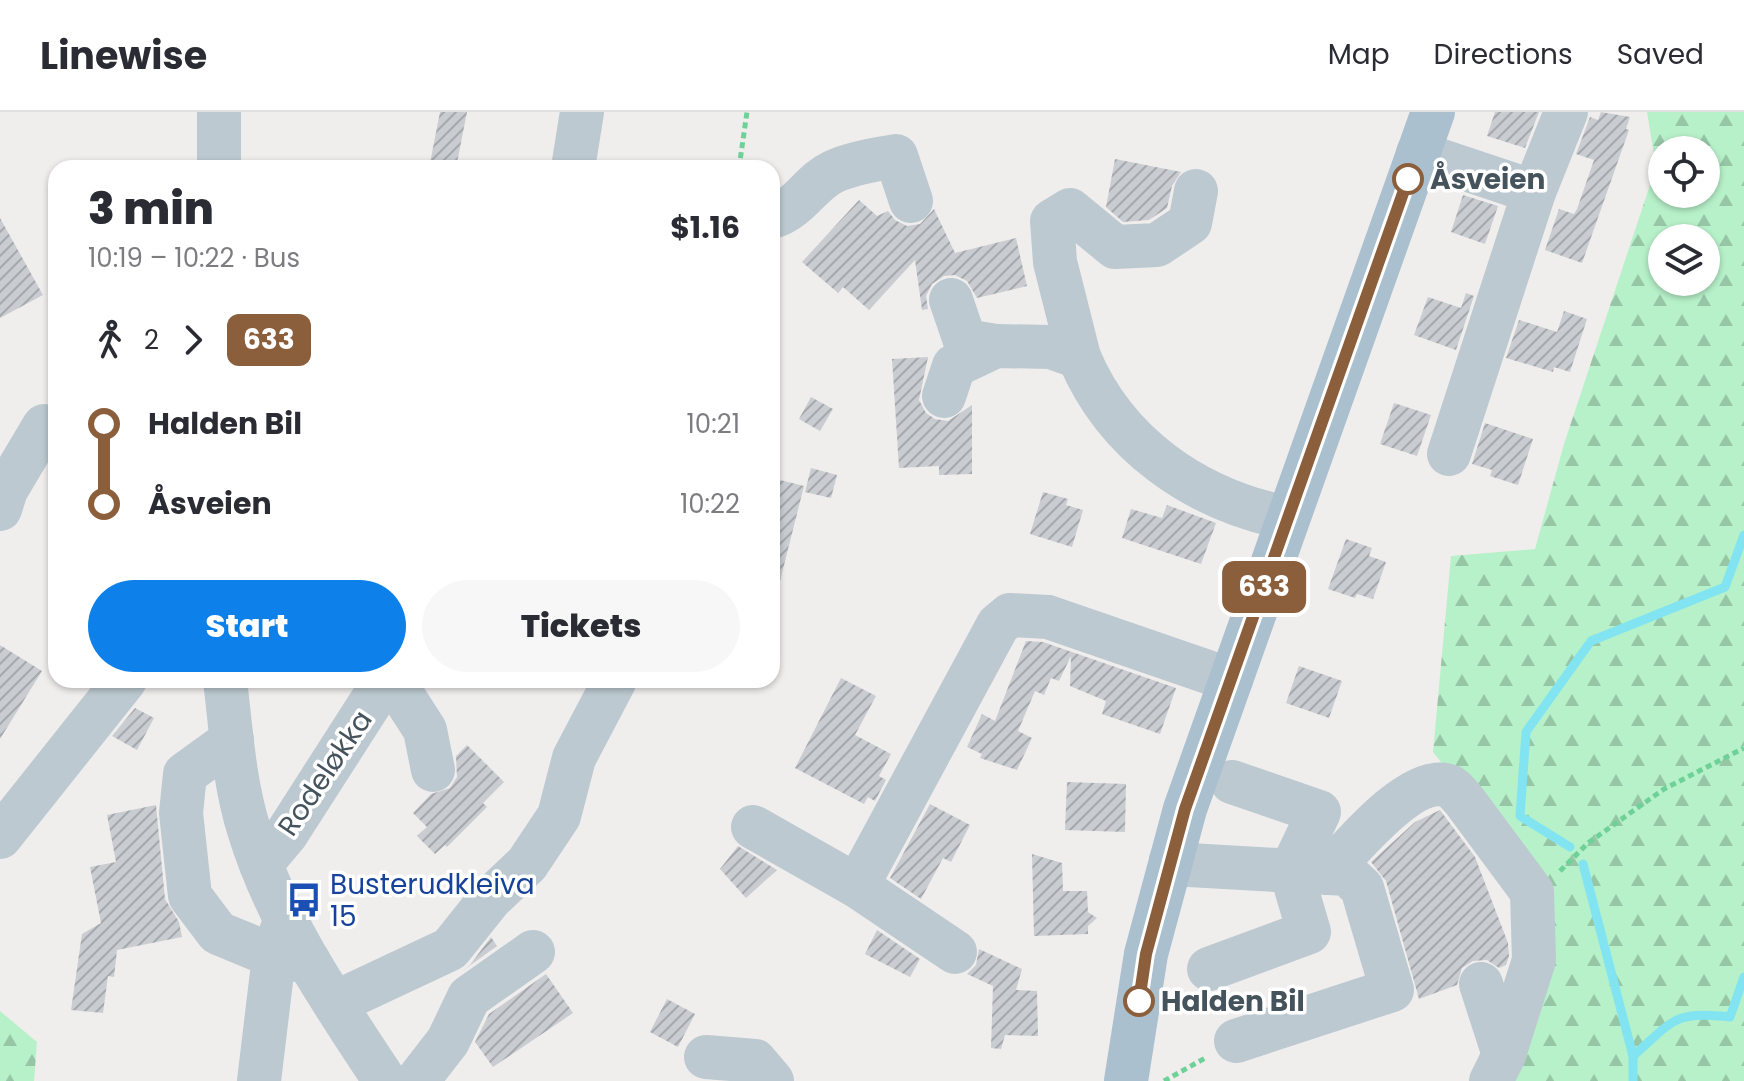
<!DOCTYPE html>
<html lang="en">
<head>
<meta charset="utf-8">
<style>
	:root { --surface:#fff; --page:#f7f7f7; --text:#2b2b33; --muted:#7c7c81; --line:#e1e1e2; --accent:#0d81e9 }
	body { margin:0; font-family:Poppins,sans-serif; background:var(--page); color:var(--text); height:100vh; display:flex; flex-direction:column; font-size:30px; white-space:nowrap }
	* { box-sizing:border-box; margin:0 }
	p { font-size:26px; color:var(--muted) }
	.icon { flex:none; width:44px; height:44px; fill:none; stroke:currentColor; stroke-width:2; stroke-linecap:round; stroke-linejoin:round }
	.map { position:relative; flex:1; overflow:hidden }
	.drawer { position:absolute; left:48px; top:48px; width:732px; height:528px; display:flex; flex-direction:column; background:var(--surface); border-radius:24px; box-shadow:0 2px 6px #0004 }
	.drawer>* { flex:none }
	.badge { padding:0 16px; border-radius:12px; font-size:28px; line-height:52px }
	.controls { position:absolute; left:1648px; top:24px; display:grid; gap:16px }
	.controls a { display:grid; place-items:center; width:72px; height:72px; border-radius:50%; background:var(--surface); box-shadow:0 2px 6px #0004; font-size:40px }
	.map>.badge { position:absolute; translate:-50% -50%; box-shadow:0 0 0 4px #fff }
	.legs { display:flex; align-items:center; gap:12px; height:88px; padding:0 40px; font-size:26px }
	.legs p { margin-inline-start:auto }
	.head { display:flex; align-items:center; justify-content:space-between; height:136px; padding:0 40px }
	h1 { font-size:44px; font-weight:800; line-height:60px }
	.action { display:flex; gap:16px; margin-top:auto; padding:16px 40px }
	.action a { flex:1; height:92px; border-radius:48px; background:var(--accent); color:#fff; font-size:32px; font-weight:800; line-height:92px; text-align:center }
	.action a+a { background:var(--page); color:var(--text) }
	ul { padding:0 40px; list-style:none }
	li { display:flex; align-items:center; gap:28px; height:80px; font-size:30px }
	li i { display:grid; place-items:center; width:12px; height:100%; margin:0 10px; background:currentColor }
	li i::after { content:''; width:20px; height:20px; margin:-10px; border:6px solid; border-radius:50%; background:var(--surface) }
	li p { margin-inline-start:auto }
	li:first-child i { background:linear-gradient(#0000 50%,currentColor 0) }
	li:last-child i { background:linear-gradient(currentColor 50%,#0000 0) }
	header { display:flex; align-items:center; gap:48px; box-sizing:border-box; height:112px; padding:0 40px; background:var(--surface); border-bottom:2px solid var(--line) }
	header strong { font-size:38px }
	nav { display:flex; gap:44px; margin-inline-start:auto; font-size:28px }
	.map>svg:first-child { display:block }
	.forest { fill:url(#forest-firs); fill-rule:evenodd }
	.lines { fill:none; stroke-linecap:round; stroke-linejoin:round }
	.stream { stroke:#82e4f1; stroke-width:9 }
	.building { fill:url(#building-hatch) }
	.path { stroke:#6ed197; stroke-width:5; stroke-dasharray:6 4; stroke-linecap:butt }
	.minor { stroke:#bcc9d0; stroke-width:44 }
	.major { stroke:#aac0ce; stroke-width:44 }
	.line-1-casing { stroke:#fff; stroke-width:18 }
	.line-1 { stroke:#8b5e3c; stroke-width:12 }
	.stop-1-dot { fill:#fff; stroke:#8b5e3c; stroke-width:4 }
	.labels { text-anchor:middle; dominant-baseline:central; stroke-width:7; stroke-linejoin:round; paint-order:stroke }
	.stop-label { font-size:28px; font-weight:bold; fill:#44535c; stroke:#fff; text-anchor:start }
	.street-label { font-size:28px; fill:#44535c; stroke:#fff }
	.transit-label { font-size:28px; fill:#164399; stroke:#fff; text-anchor:start }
</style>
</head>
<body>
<header>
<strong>Linewise</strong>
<nav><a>Map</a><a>Directions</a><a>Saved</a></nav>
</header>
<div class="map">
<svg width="1744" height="969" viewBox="0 0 1744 969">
	<defs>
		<pattern id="forest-firs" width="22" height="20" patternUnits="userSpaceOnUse" patternTransform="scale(2)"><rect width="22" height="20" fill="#b7f1c9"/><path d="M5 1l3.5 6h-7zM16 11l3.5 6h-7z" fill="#96c6a6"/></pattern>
		<pattern id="building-hatch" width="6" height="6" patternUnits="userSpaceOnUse" patternTransform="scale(2)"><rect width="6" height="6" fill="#c9cdd2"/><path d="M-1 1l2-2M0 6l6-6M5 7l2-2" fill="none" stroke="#a5a9ae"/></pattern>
	</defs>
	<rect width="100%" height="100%" fill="#f0eded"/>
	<!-- forest -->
	<g class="forest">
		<path d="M 1647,0 L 1744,0 L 1744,969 L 1501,969 L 1522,752 L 1433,640 L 1451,444 L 1535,437 L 1564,332 L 1656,55 ZM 1662,38 L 1706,38 L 1706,82 L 1662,82 ZM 1662,126 L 1706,126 L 1706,170 L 1662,170 Z"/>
		<polygon points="0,899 37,930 34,969 0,969"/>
	</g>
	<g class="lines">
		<!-- stream -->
		<g class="stream">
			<polyline points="1570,735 1520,704 1526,620 1591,529 1725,475 1744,423"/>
			<polyline points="1583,752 1633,944 1633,969"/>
			<path d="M 1633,944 C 1673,909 1674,898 1730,905 L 1744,865"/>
		</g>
	</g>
	<!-- building -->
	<g class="building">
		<polygon points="440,0 467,0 456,56 429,56"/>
		<polygon points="1495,0 1539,0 1525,36 1487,24"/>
		<polygon points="1601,0 1630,5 1626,17 1629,18 1582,151 1545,138 1559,97 1574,102 1577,97 1594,48 1576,42 1590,5 1598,8"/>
		<polygon points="1115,47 1181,60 1172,74 1167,96 1149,108 1123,110 1106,95"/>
		<polygon points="1463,83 1498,94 1485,132 1451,120"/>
		<polygon points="859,88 877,104 888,99 895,108 907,114 920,112 934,97 955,141 1016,126 1027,174 977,186 967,169 955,163 944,164 932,172 926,184 928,197 922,198 915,148 869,198 843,175 838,181 802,150"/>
		<polygon points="0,106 43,183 0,206"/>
		<polygon points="1466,181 1474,184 1456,238 1414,223 1428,185 1461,196"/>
		<polygon points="1564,199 1587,207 1570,260 1554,255 1553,260 1506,246 1519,208 1557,220"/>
		<polygon points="928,245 919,288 926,301 935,307 948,309 972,293 972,362 939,363 939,354 899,356 892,247"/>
		<polygon points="811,285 833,297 820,319 799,307"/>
		<polygon points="1394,291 1431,303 1417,344 1380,332"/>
		<polygon points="1485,311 1533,327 1518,373 1490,364 1492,358 1472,352"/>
		<polygon points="811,356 837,363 831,386 805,380"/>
		<polygon points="776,367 804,374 780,469 772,468 772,382"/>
		<polygon points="1043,380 1068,387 1066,393 1083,398 1072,435 1030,422"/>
		<polygon points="1167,393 1216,411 1201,452 1122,426 1131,397 1162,406"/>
		<polygon points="1346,427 1372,436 1369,444 1386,450 1373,487 1357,482 1355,486 1328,477"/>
		<polygon points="1026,529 1043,530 1176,576 1160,622 1102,602 1106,589 1070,574 1071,544 1059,569 1051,566 1044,583 1035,579 1018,619 1032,626 1017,658 980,646 982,642 967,635 982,602 995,609"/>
		<polygon points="0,533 42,559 0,627"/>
		<polygon points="1299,554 1342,569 1329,606 1286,591"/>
		<polygon points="841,566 876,584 855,623 891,642 879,664 886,668 875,689 868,685 864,692 795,656"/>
		<polygon points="135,596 154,606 137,638 112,624"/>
		<polygon points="467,633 504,670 483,691 487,695 447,735 445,733 435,742 417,724 427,715 413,701 431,682 450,676 457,665 456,644"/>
		<polygon points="1067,670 1126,672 1125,720 1065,718"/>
		<polygon points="930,692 970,713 951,750 943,746 921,787 890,766"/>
		<polygon points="156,693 165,787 179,810 182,825 117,838 114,865 108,864 103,901 71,898 82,822 101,811 90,755 116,750 107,703"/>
		<polygon points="1440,698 1475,745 1508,831 1509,844 1506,853 1499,856 1487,848 1473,849 1462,856 1457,873 1419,887 1386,769 1371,750 1415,710"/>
		<polygon points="738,734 777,758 746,786 720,757"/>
		<polygon points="1032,742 1062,751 1063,779 1087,779 1088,800 1097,806 1088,814 1088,822 1034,824"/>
		<polygon points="877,818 920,847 910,865 865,842"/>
		<polygon points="491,825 497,834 461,860 470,853"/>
		<polygon points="979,837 1022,857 1016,878 1037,879 1038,924 1005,923 1001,937 991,936 993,874 967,862 976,853"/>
		<polygon points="546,862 573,901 493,955 475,930 489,902"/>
		<polygon points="667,887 695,902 678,935 650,920"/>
	</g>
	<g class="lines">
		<!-- path -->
		<g class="path">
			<polyline points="739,56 747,0"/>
			<polyline points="1560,759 1588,731 1664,677 1744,636"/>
			<polyline points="1164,969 1207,945"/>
		</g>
		<!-- minor -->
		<g class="minor">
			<polyline points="219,0 219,56"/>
			<polyline points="1418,41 1534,80 1449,342"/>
			<polyline points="573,56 582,0"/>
			<polyline points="1534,80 1566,0"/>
			<path d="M 772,105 C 798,98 811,70 833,60 C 852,51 875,48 896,44 L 911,89"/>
			<polyline points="951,188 965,229 996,234"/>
			<polyline points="1079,245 1055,150 1052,109 1070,98 1115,135 1157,133 1190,111 1196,79"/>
			<path d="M 944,284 L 954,254 L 996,234 L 1051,235 L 1079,245 C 1116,333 1196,388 1288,406"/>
			<polyline points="0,397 6,378 44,314"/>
			<path d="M 225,568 C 231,618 234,670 249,718 C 277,810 333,890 385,969"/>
			<polyline points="393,568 425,618 433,658"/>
			<polyline points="232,628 185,662 181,701 190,784 218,821 274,844 309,850"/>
			<polyline points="753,715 857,774 998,513 1010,503 1048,505 1231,568"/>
			<polyline points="0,725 125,568"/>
			<polyline points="1171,748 1189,753 1347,762 1362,776 1392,878 1236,929"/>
			<polyline points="261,752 287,721 385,568"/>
			<path d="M 1328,761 C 1350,737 1412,661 1449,674 C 1454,676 1459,683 1463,687 L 1532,780 L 1534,848 L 1504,943 L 1491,969"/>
			<polyline points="857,774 955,840"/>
			<polyline points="1209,857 1309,820 1291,759 1319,700 1232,670"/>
			<polyline points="1481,872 1504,943"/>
			<polyline points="335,891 450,837 490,787 527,752 559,704 574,646 615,568"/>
			<polyline points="706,945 755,949 772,969"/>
			<polyline points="259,969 274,844 282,817"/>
			<polyline points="417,969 448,929 469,885 533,840"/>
		</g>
		<!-- major -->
		<polyline class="major" points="1126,969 1146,842 1185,697 1433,0"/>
	</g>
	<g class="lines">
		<!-- line-1 casing -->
		<g class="line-1-casing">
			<polyline id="line-1" points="1139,889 1146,842 1185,697 1408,67"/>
		</g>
		<!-- line-1 -->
		<use href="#line-1" class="line-1"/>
	</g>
	<!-- icons -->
	<defs>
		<g id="bus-bare" transform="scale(2.76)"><path d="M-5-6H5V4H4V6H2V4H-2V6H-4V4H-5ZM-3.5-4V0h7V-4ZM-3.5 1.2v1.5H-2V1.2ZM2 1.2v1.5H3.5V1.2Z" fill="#1a4fb4" stroke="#fff" stroke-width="2.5" paint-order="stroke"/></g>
	</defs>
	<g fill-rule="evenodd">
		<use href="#bus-bare" x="304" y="788"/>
	</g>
	<!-- markers -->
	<g class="stop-1-dot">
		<circle cx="1408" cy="67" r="14"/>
		<circle cx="1139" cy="889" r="14"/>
	</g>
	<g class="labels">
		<!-- stop labels -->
		<g class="stop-label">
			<text x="1430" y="67">Åsveien</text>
			<text x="1161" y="889">Halden Bil</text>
		</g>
		<!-- street labels -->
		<g class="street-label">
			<text transform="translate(325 661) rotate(-56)">Rodeløkka</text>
		</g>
		<!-- transit labels -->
		<g class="transit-label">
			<text x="330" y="772">Busterudkleiva<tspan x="330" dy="32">15</tspan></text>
		</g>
	</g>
</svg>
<div class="controls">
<a><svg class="icon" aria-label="locate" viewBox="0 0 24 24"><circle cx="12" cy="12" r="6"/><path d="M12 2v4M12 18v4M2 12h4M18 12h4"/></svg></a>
<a><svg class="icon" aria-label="layers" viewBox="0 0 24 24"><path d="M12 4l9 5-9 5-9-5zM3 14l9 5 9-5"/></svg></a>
</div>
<b class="badge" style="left:1264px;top:475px;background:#8b5e3c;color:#fff">633</b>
<section class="drawer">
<div class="head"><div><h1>3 min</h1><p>10:19 – 10:22 · Bus</p></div><b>$1.16</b></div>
<div class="legs"><svg class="icon" aria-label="walk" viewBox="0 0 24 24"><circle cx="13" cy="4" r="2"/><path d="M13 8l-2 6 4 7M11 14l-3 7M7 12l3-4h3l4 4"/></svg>2<svg class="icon" aria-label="forward" viewBox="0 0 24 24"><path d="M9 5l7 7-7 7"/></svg><b class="badge" style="background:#8b5e3c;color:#fff">633</b></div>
<ul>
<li><i style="color:#8b5e3c"></i><b>Halden Bil</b><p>10:21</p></li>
<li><i style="color:#8b5e3c"></i><b>Åsveien</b><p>10:22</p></li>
</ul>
<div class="action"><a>Start</a><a>Tickets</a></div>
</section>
</div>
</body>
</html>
